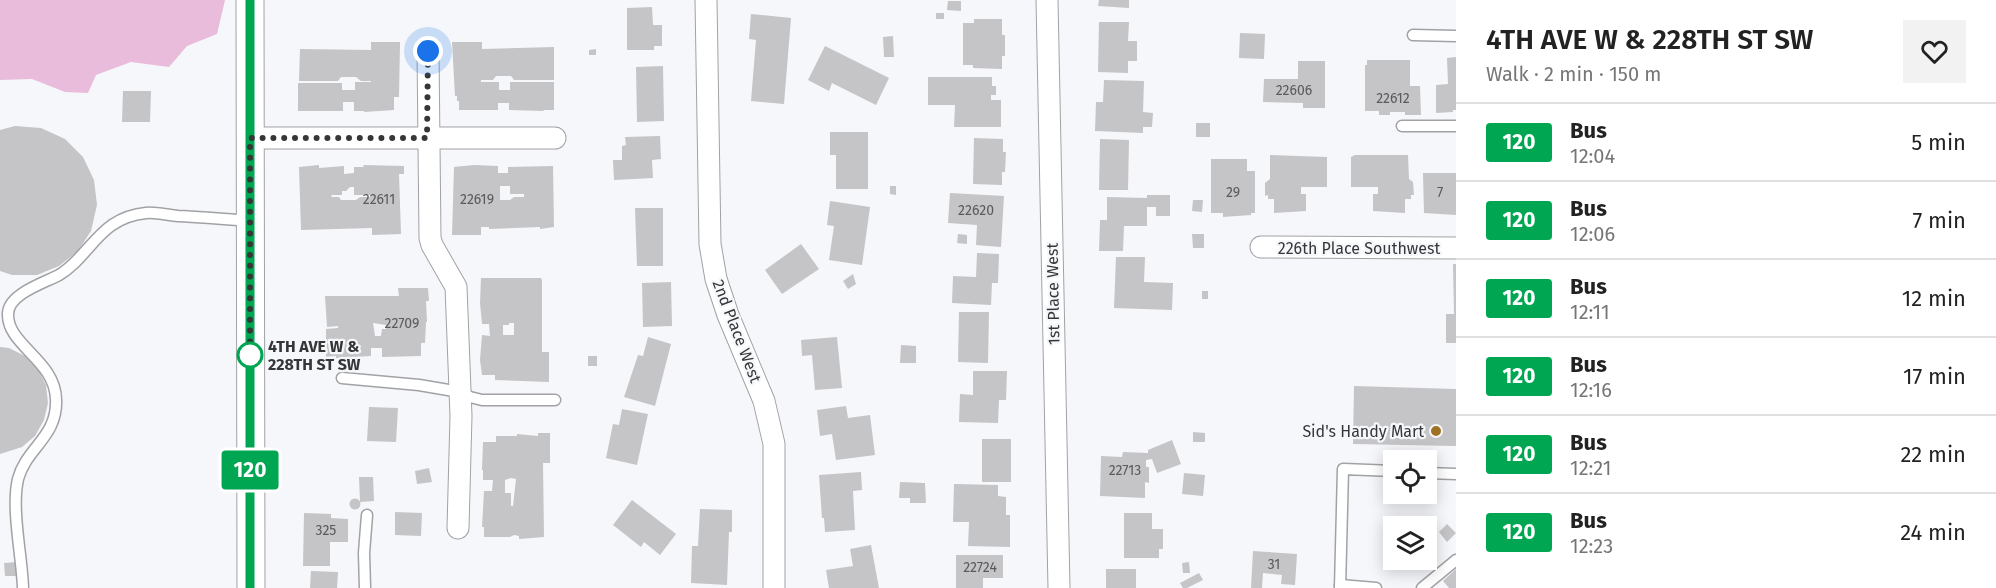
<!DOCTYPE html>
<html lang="en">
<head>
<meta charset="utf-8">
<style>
	:root { --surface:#fff; --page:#f2f2f2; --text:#222; --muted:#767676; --line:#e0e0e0 }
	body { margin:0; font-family:"Fira Sans",sans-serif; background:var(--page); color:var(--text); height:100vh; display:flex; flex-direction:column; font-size:22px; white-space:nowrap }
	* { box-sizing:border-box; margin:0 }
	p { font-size:20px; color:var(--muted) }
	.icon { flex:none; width:33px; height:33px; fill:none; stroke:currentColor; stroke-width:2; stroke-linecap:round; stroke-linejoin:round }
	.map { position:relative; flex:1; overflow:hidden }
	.side { display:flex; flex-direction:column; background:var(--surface); width:540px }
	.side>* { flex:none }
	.badge { padding:0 12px; border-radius:4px; font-size:21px; line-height:39px }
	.fabs { position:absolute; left:1383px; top:450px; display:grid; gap:12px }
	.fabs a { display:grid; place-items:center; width:54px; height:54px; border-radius:0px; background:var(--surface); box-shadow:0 3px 15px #0003; font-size:30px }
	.you { position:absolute; width:30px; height:30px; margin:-15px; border:4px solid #fff; border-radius:50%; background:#1a73e8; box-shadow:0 0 0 9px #1a73e833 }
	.map>.badge { position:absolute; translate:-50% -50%; box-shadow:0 0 0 3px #fff }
	.round { display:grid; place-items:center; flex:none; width:63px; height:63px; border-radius:0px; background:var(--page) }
	.overview { display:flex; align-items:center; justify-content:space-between; height:102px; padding:0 30px }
	h1 { font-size:28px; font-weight:600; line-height:45px }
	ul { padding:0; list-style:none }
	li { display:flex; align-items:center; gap:18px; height:78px; padding:0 30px; border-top:2px solid var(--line) }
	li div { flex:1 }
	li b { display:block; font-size:22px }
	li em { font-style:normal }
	li .badge { min-width:66px; font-weight:700; text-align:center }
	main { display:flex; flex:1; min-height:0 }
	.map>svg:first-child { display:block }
	.green { fill:#e9bcdb }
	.building { fill:#c5c4c7; fill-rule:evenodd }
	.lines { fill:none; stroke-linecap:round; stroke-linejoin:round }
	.service-casing { stroke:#a1a2a5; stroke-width:13 }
	.minor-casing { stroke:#a1a2a5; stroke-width:23 }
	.tertiary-casing { stroke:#a1a2a5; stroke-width:29 }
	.service { stroke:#fff; stroke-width:10 }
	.minor { stroke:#fff; stroke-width:21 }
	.tertiary { stroke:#fff; stroke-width:27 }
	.line-casing { stroke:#fff; stroke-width:14 }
	.line { stroke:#00a651; stroke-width:9 }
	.walk { stroke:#353637; stroke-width:6; stroke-dasharray:0 10.8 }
	.stop-dot { fill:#fff; stroke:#00a651; stroke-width:3 }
	.poi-dot { fill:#9f7122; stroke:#f6f7fb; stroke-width:2 }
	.labels { text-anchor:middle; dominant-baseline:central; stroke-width:4.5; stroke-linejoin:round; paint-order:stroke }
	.number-label { font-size:14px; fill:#595a5b }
	.street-label { font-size:16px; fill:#353637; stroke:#f6f7fb }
	.stop-label { font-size:16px; font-weight:bold; fill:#353637; stroke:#f6f7fb; text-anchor:start }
	.poi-label { font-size:16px; fill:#353637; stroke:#f6f7fb; text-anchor:end }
</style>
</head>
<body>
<main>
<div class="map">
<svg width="1456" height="588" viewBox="0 0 1456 588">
	<rect width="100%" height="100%" fill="#f6f7fb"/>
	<!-- green -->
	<polygon class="green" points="0,0 225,0 217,34 187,46 169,67 131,62 96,75 88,93 65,92 32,79 0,80"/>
	<!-- building -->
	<g class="building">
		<polygon points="1099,0 1129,0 1129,8 1098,6"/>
		<polygon points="948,1 961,1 961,11 947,10"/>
		<polygon points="652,7 653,25 662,25 662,46 654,46 654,50 627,50 627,8"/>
		<rect x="936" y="13" width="8" height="6"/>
		<polygon points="751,14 791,18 784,104 751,101 756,40 749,39"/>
		<polygon points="974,19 1002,19 1002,35 1005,35 1005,56 1002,56 1002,69 973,68 973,65 963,65 963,23 974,23"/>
		<polygon points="1099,22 1129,22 1128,41 1137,41 1137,61 1128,61 1128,73 1098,72"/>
		<polygon points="1240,33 1265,34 1264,59 1239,58"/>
		<polygon points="893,36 894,57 884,57 883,37"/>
		<polygon points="371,42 400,42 399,97 394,97 394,110 364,112 364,111 354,111 354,102 343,102 343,111 298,111 298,83 342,83 342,90 355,90 355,82 371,82 371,81 361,81 356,77 341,77 338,81 299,81 300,49 371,50"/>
		<polygon points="452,42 482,42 482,49 554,47 554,80 514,80 511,76 496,76 493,80 481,80 481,82 499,82 499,90 510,90 510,82 554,82 554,110 543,110 544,111 509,110 509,103 498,103 498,110 459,110 459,101 457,101 457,96 455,96"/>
		<polygon points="825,46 889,78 876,105 832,83 829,91 808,80"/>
		<polygon points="596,49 596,55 589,55 589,50"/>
		<polygon points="1456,57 1456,110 1453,110 1453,112 1436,113 1436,85 1448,84 1447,58"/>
		<polygon points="1367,60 1410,60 1410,86 1420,86 1421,115 1405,115 1405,112 1390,112 1390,115 1379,115 1379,111 1365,111 1365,65 1367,65"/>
		<polygon points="1298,61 1325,61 1325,108 1303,108 1303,103 1263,102 1264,79 1298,79"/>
		<polygon points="663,66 664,121 637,122 636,67"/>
		<polygon points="928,77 992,77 992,86 996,86 996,95 991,95 991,100 1001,100 1001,127 954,127 955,105 928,105"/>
		<polygon points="1104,80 1144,81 1143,112 1153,113 1152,127 1143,127 1143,133 1095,131 1096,102 1103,102"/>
		<polygon points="123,91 151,91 150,122 122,122"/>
		<rect x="1196" y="123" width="14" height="14"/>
		<polygon points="15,126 41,128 65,139 83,157 94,180 97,205 91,231 78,251 59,266 37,275 12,275 0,271 0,130"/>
		<polygon points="830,132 868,132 868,189 836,189 836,155 830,155"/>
		<polygon points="660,136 661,159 652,160 653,178 614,180 613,160 622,160 622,146 626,145 625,137"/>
		<polygon points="974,138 1003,139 1003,152 1006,152 1005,172 1002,172 1002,185 973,184"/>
		<polygon points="1100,139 1129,140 1128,190 1099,190"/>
		<polygon points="1270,155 1327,157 1327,187 1301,187 1301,194 1306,194 1306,211 1274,213 1274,199 1268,199 1268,195 1265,196 1265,183 1270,179"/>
		<polygon points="1355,155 1408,155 1409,179 1413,182 1414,195 1411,195 1411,199 1405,199 1405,213 1373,211 1373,194 1378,194 1378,187 1351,187 1351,157"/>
		<polygon points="1211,159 1247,159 1247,171 1255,171 1255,213 1251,213 1251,215 1223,217 1223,213 1211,213"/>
		<path d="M 319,165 L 319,168 L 344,166 L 344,174 L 354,173 L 354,167 L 364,167 L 363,165 L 404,166 L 404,174 L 399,174 L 401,234 L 372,235 L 372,228 L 301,230 L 299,167 ZM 350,187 L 354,187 L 354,195 L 370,195 L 370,197 L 360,197 L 356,200 L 341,200 L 339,197 L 331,197 L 332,195 L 342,195 L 342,191 L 346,191 Z"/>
		<path d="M 474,165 L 498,166 L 498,173 L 508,173 L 508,167 L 553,166 L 554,227 L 540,229 L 540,227 L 489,229 L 489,227 L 481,227 L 481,235 L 452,235 L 454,167 ZM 500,186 L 510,186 L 510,194 L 524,194 L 524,197 L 514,197 L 510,200 L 500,200 Z"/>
		<polygon points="1423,173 1456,173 1456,215 1424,213"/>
		<polygon points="890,186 896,186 896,195 890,194"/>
		<polygon points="950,193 1004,196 1001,247 976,245 977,225 948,223"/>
		<polygon points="1147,195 1170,195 1170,216 1156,216 1156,207 1147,207 1147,226 1124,226 1123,251 1099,251 1100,220 1107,220 1107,197 1147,198"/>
		<polygon points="1193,200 1203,200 1202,212 1192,211"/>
		<polygon points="830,201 870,207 862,265 829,260 834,226 827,225"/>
		<polygon points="635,208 663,208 663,266 637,266"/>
		<polygon points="958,234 967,235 967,244 957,243"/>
		<polygon points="1192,234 1204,234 1204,248 1193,248"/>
		<polygon points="801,244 819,269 782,294 765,270"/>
		<polygon points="977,253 999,254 998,283 992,283 991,305 952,303 953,276 976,277"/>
		<polygon points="1116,257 1145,257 1144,282 1173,283 1172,310 1114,308"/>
		<polygon points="1453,264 1456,264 1456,343 1446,343 1446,314 1454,314"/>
		<polygon points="853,274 856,284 848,289 843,281"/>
		<path d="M 481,278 L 541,278 L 542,280 L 542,352 L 549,352 L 549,382 L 495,380 L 495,375 L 482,375 L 480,360 L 482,335 L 490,336 L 489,324 L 482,324 L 480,303 ZM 509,323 L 514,323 L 514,335 L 503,335 L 503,325 L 509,325 Z"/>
		<polygon points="671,282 672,326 643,327 642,283"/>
		<path d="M 398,288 L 428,288 L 429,301 L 426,301 L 427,322 L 426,322 L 425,343 L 421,343 L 421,356 L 382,357 L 382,348 L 371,348 L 371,356 L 336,358 L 336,356 L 326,357 L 326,329 L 338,328 L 338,326 L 327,327 L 325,296 L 399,296 ZM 373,323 L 386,325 L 386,329 L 382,329 L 381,336 L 375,336 Z"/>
		<rect x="1202" y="291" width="6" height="8"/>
		<polygon points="959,312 989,312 988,363 958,362"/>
		<polygon points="648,337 671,344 655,406 624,397 638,355 643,356"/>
		<polygon points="837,337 842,388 815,390 812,355 802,356 801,340"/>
		<polygon points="901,345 916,346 916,363 900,363"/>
		<polygon points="0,347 9,348 25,356 38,369 46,385 48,403 44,420 35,436 22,447 0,454"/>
		<rect x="588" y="356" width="9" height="10"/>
		<polygon points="973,371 1007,371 1006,400 999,400 998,423 959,422 960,394 973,395"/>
		<polygon points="1354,386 1456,389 1456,446 1353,444"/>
		<polygon points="846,406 848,418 870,415 875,455 836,460 832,434 820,436 817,410"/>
		<polygon points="369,407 398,408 396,442 367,441"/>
		<polygon points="622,409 648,414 637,465 606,458 613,424 619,425"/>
		<polygon points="1193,432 1205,433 1205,442 1193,442"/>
		<path d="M 538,433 L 550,433 L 550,463 L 543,463 L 544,537 L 519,539 L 519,536 L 514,535 L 510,537 L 484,537 L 484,527 L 482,527 L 484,491 L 492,491 L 493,480 L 483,480 L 483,470 L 482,470 L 483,442 L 496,442 L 496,436 L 517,436 L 517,434 L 538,436 ZM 511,478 L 516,479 L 513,506 L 511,506 L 511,493 L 505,493 L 505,480 Z"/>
		<rect x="982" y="439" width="29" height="43"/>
		<polygon points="1172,440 1181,464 1157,473 1152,459 1146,460 1146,467 1149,467 1149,483 1145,482 1145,498 1100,496 1101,456 1122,457 1123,452 1148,453 1148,450"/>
		<polygon points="429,468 432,482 417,484 415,471"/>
		<polygon points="861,472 862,490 853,491 855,530 825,532 824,518 822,518 819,475"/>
		<polygon points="1184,473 1205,475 1203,496 1182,494"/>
		<polygon points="359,477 373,477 374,501 360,502"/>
		<polygon points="900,482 925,483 926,503 910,503 910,498 899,498"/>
		<polygon points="954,484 998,485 998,496 1006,497 1006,515 1010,515 1010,547 968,546 969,522 953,522"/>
		<circle cx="355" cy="504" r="5.5"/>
		<polygon points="632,500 676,534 660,555 644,542 641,547 613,525"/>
		<polygon points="700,509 732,510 732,532 729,532 727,585 691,583 692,546 698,546"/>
		<polygon points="395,512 422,513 421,536 395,535"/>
		<polygon points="304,513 331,514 331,518 348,519 348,542 330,542 330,566 303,566"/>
		<polygon points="1124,513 1152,513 1152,529 1163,529 1163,549 1159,549 1159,558 1124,558"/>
		<polygon points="1447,524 1456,533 1447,542 1439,532"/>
		<polygon points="871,545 879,588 829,588 826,570 853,566 850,549"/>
		<polygon points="1253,551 1297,554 1295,585 1281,584 1282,575 1263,573 1262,588 1251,588"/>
		<polygon points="956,555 1003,555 1003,578 983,578 983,588 956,588"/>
		<polygon points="18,562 19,576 5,576 4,563"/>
		<polygon points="1189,562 1190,573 1183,573 1182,563"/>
		<rect x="1106" y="569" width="30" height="19"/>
		<polygon points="1456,569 1456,588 1449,588 1443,581"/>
		<polygon points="311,571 338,572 337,588 310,588"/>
		<polygon points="1199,573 1203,580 1187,588 1183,588 1180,583"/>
	</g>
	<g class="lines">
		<!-- service casing -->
		<g class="service-casing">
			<g id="service">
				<polyline points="1413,35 1456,36"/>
				<polyline points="1402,126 1456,126"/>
				<polyline points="342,378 419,385 460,392 470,397 482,400 555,400"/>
				<polyline points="1426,473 1456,474"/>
				<polyline points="1340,585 1376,588"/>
				<path d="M 23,588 C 22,556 11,509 18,479 C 26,448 58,437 56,399 C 55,360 7,345 8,314 C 8,294 44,283 59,275 C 80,263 92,239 112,225 C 121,219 134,214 146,213 C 156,212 167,215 178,216 C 202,217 226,219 250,221"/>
				<polyline points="365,588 364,553 367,515"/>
				<polyline points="1340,588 1343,469 1394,471"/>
				<polyline points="1422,588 1456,560"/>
			</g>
		</g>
		<!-- minor casing -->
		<g class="minor-casing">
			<g id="minor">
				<polyline points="706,0 710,244 716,279 728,315 764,401 774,444 774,588"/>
				<polyline points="1047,0 1059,588"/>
				<polyline points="428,51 430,238 432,245 456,287 461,416 458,528"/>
				<polyline points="250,138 555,138"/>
				<polyline points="1261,247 1456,248"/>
			</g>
		</g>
		<!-- tertiary casing -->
		<g class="tertiary-casing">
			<polyline id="tertiary" points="250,0 251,588"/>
		</g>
		<!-- service -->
		<use href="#service" class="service"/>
		<!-- minor -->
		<use href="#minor" class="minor"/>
		<!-- tertiary -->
		<use href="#tertiary" class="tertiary"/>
	</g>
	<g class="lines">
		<!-- line casing -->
		<g class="line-casing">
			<polyline id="line" points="250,0 250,588"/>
		</g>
		<!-- line -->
		<use href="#line" class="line"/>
		<!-- walk -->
		<polyline class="walk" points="250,355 250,359 250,138 427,138 428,51"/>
	</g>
	<!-- markers -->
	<circle class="stop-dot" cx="250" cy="355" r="12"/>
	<circle class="poi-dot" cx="1436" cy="431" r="6"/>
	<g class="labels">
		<!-- number labels -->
		<g class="number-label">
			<text x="1294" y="90">22606</text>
			<text x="1393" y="98">22612</text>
			<text x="1233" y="192">29</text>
			<text x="1440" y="192">7</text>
			<text x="379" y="199">22611</text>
			<text x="477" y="199">22619</text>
			<text x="976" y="210">22620</text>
			<text x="402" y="323">22709</text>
			<text x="1125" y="470">22713</text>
			<text x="326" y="530">325</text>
			<text x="1274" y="564">31</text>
			<text x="980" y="567">22724</text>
		</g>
		<!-- street labels -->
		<g class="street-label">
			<text x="1359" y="248">226th Place Southwest</text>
			<text transform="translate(1053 294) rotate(-91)">1st Place West</text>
			<text transform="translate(737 331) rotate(69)">2nd Place West</text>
		</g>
		<!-- stop labels -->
		<g class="stop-label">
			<text x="268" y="346">4TH AVE W &amp;<tspan x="268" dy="18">228TH ST SW</tspan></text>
		</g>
		<!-- poi labels -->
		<g class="poi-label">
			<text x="1424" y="431">Sid's Handy Mart</text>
		</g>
	</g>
</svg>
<div class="fabs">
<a><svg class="icon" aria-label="locate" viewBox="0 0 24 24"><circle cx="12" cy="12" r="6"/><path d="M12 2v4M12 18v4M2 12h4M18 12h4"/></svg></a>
<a><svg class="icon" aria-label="layers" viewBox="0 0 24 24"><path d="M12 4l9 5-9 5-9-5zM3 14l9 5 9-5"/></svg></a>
</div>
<div class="you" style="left:428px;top:51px"></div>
<b class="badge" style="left:250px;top:470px;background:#00a651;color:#fff">120</b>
</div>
<section class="side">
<div class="overview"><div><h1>4TH AVE W &amp; 228TH ST SW</h1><p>Walk · 2 min · 150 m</p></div><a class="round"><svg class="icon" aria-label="heart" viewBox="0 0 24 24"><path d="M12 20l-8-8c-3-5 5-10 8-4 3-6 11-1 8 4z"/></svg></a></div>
<ul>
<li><span class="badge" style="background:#00a651;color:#fff">120</span><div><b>Bus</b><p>12:04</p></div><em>5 min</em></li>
<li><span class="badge" style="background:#00a651;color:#fff">120</span><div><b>Bus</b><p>12:06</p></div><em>7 min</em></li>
<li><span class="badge" style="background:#00a651;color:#fff">120</span><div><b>Bus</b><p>12:11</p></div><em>12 min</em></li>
<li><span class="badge" style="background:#00a651;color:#fff">120</span><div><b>Bus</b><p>12:16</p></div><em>17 min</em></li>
<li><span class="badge" style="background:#00a651;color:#fff">120</span><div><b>Bus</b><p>12:21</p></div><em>22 min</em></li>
<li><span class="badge" style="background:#00a651;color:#fff">120</span><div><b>Bus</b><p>12:23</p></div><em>24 min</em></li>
</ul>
</section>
</main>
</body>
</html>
